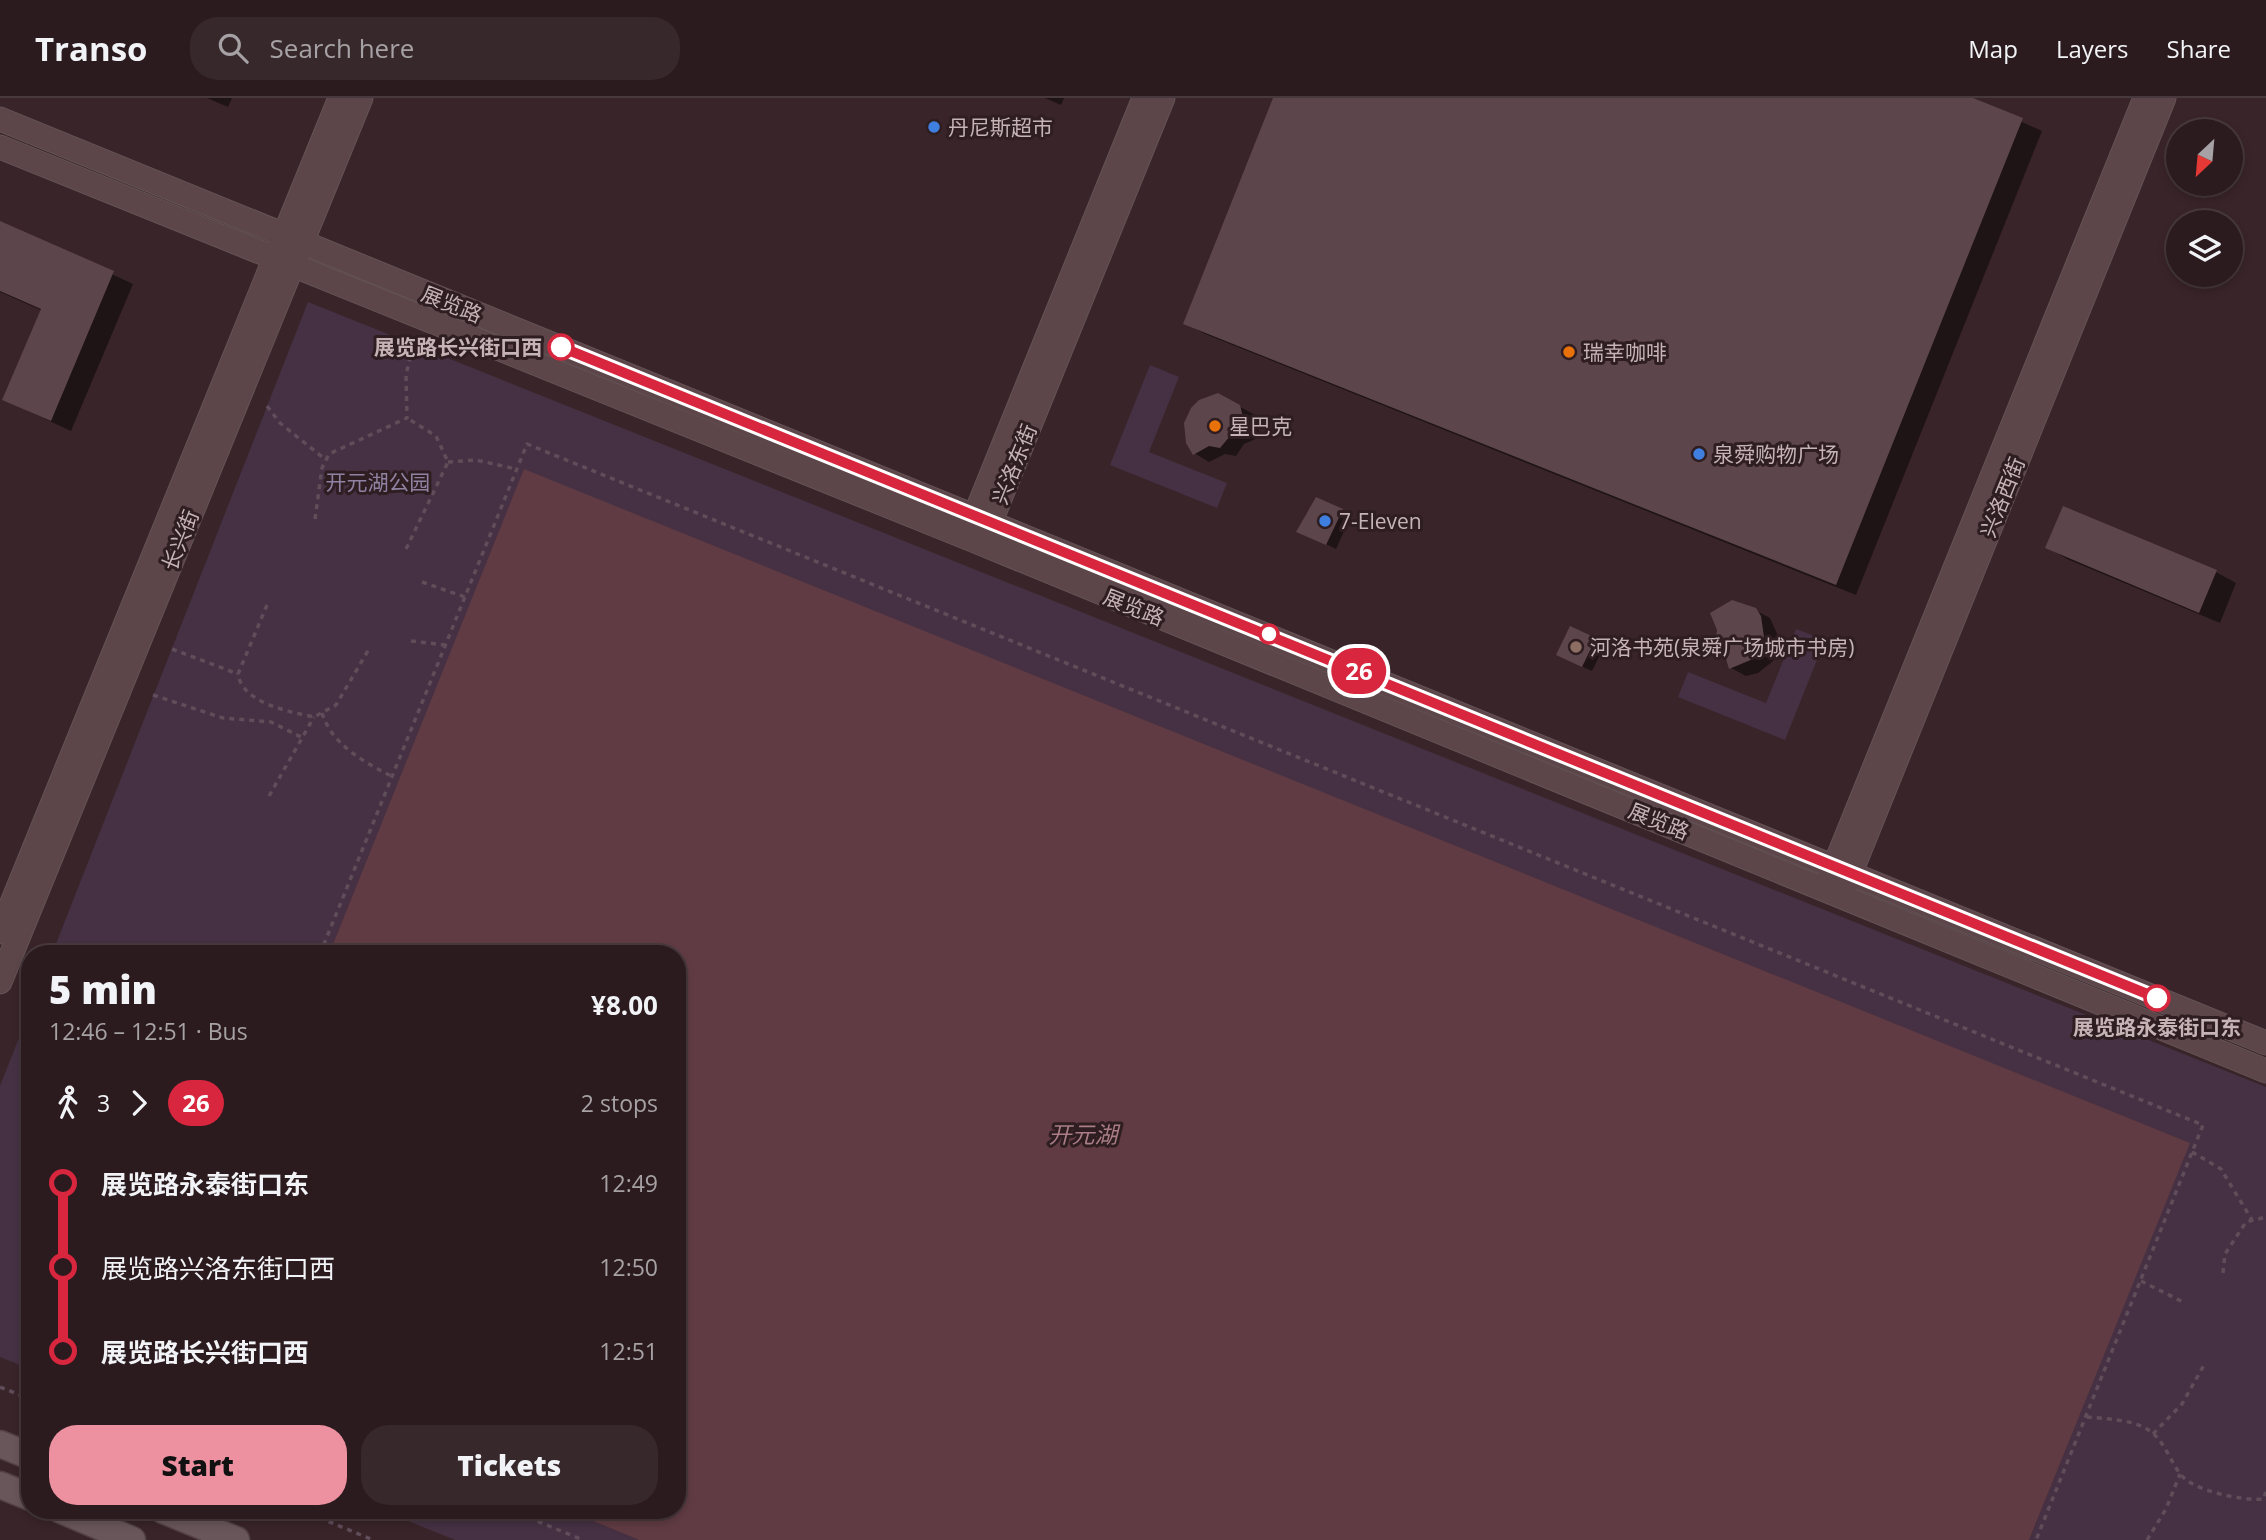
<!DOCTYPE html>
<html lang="en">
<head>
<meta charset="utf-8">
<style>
	:root { --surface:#2b1b1f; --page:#37282c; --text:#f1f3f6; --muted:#a6a1a4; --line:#47393d; --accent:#ed90a0 }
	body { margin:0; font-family:"Open Sans","Noto Sans SC",sans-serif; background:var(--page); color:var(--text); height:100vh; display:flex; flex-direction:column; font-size:26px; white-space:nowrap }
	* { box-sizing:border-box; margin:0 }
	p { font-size:23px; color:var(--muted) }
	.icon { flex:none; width:38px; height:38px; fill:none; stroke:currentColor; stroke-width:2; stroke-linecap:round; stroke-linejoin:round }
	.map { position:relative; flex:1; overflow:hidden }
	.side { position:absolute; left:21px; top:847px; width:665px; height:574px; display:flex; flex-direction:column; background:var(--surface); border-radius:28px; box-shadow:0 4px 10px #0003,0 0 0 2px var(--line) }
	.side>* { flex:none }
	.badge { padding:0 14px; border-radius:23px; font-size:24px; line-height:46px }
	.needle { width:46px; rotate:206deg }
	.buttons { position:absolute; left:2166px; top:21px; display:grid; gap:14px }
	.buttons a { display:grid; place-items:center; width:77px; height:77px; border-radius:50%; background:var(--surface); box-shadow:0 4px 10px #0003,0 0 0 2px var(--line); font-size:35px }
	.map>.badge { position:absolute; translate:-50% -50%; box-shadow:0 0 0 4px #fff }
	.legs { display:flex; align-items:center; gap:10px; height:77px; padding:0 28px; font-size:23px }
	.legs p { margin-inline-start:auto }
	.summary { display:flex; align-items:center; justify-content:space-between; height:119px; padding:0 28px }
	h1 { font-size:38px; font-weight:800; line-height:52px }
	.action { display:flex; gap:14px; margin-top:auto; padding:14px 28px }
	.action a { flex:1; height:80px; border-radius:28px; background:var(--accent); color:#111; font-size:28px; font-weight:800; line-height:80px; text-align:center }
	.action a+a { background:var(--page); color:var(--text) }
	ul { padding:0 28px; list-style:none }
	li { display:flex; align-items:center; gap:24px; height:84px; font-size:26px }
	li i { display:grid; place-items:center; width:10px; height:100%; margin:0 9px; background:currentColor }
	li i::after { content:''; width:18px; height:18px; margin:-9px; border:5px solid; border-radius:50%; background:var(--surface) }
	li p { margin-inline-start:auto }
	li:first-child i { background:linear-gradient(#0000 50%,currentColor 0) }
	li:last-child i { background:linear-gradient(currentColor 50%,#0000 0) }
	header { display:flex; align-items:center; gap:42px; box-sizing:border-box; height:98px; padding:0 35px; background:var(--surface); border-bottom:2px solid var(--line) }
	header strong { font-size:33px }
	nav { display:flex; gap:38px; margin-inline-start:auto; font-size:24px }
	.search { width:490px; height:63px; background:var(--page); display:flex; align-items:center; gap:18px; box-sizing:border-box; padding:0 24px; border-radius:28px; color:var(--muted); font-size:26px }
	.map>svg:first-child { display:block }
	.green { fill:#453143 }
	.water { fill:#603b43 }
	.shadow { fill:#0007 }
	.building { fill:#5d464b }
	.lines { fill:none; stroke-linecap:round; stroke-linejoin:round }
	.secondary-casing { stroke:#645356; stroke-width:25 }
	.primary-casing { stroke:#524145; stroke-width:29 }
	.path { stroke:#604d5a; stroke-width:3.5; stroke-dasharray:5 5; stroke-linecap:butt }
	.secondary { stroke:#5c464a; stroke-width:23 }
	.primary { stroke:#69565a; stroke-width:26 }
	.line-1-casing { stroke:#fff; stroke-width:16 }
	.line-1 { stroke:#d7263d; stroke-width:10 }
	.shop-dot { fill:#3f7fe0; stroke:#2e1d21; stroke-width:2.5 }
	.stop-1-dot { fill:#fff; stroke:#d7263d; stroke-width:3.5 }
	.food-dot { fill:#e8710a; stroke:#2e1d21; stroke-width:2.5 }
	.education-dot { fill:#8d6e63; stroke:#2e1d21; stroke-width:2.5 }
	.labels { text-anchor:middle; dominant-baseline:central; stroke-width:6; stroke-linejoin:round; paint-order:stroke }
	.poi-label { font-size:21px; fill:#c5b3b6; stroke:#2e1d21; text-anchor:start }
	.street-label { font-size:21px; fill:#c5b3b6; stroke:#2e1d21 }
	.stop-label { font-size:21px; font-weight:bold; fill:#c5b3b6; stroke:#2e1d21; text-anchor:end }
	.park-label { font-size:21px; fill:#9182a4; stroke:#2e1d21 }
	.water-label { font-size:23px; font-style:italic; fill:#aa7d87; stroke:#2e1d21 }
</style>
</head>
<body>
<header>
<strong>Transo</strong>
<div class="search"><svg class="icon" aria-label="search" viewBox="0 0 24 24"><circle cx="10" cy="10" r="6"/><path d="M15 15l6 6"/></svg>Search here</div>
<nav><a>Map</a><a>Layers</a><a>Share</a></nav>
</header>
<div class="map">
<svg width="2266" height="1442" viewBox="0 0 2266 1442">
	<rect width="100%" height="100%" fill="#392429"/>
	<!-- green -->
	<g class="green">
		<polygon points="308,204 2266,989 2266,1442 2029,1442 2189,1045 525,372 329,856 52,856"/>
		<polygon points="1150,267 1179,279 1149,354 1227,385 1217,410 1110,367"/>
		<polygon points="1796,531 1825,542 1785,642 1678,599 1688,574 1766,605"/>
		<polygon points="30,912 30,1271 0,1259 0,988"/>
		<polygon points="381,1412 566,1412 639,1442 455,1442"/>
	</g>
	<!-- water -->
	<polygon class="water" points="524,371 2190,1045 2029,1442 639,1442 566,1412 677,1412 677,856 329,856"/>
	<!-- shadow -->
	<g class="shadow">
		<polygon points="207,0 232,0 228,9"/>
		<polygon points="1045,0 1064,0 1061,7"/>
		<polygon points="1275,0 1969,0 2042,33 1856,497 1205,236 1185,225"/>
		<polygon points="0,124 133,186 71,333 4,302 43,213 0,194"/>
		<polygon points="1218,297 1255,317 1260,339 1244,346 1236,358 1225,356 1209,364 1194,355 1188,345 1186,325 1192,311 1200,304"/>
		<polygon points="1342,413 1351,418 1336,451 1299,433 1306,416"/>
		<polygon points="2047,449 2216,474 2236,485 2220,525 2067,461"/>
		<polygon points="1755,512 1770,520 1778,538 1779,548 1773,563 1758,575 1746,578 1731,570 1726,553 1717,546 1716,540 1719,532"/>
		<polygon points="1571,530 1605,547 1592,573 1568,562"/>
	</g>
	<!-- building -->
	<g class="building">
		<polygon points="1273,0 1973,0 2023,20 1836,487 1183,226"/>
		<polygon points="0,123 114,173 51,323 2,302 41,211 0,193"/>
		<polygon points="1218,295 1240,307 1246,331 1230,338 1220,350 1209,348 1193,357 1186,345 1184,325 1191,310 1199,302"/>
		<polygon points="1316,399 1343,411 1326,447 1296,434"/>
		<polygon points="2063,408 2217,472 2199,515 2045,450"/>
		<polygon points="1732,502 1756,510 1761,518 1764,539 1753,561 1729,571 1724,554 1715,547 1717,532 1710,515"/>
		<polygon points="1570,528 1596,540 1582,569 1556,557"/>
	</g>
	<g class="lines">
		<!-- secondary casing -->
		<g class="secondary-casing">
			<g id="secondary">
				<polyline points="0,21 2266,945"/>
				<polyline points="0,49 975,443 2266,973"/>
				<polyline points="975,430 975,417 1144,0"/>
				<polyline points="983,433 991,423 1163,0"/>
				<polyline points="1830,779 2145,0"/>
				<polyline points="1845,789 2164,0"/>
				<polyline points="0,834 340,0"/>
				<polyline points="0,884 361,0"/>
			</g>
		</g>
		<!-- primary casing -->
		<g class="primary-casing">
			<g id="primary">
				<polyline points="0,1346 30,1358"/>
				<polyline points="0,1387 30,1399"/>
				<polyline points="61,1412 132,1442"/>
				<polyline points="163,1412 236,1442"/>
			</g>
		</g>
		<!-- path -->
		<g class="path">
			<polyline points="267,308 280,325 326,362"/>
			<polyline points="448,364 476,362 516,371"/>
			<polyline points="315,421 322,370 329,356 407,320 406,277 413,246"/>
			<polyline points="406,451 448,364 436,338 407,320"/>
			<polyline points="422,484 465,499"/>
			<path d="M 267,507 L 238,576 C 242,605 290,614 314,619 L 336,607 L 369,551"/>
			<polyline points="411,543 445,547"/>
			<polyline points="172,551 238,576"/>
			<polyline points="153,597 223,620 271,624 301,639"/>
			<path d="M 322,615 C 332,647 364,664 393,679"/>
			<polyline points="269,698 314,619"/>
			<polyline points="320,856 527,346 2203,1027 2036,1442"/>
			<polyline points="2192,1054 2221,1071 2252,1122"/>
			<polyline points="2223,1175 2225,1156 2246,1124 2266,1119"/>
			<polyline points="2141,1183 2183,1204"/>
			<polyline points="0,1289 30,1301"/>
			<path d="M 2087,1319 C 2106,1321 2133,1321 2150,1333 C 2165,1344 2170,1363 2181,1377 C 2194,1393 2243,1403 2263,1401 L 2266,1394"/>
			<polyline points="2153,1336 2182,1306 2204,1267"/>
			<polyline points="301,1412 373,1442"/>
			<polyline points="510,1412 583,1442"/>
			<polyline points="2147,1442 2166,1411 2180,1376"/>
		</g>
		<!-- secondary -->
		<use href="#secondary" class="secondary"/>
		<!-- primary -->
		<use href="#primary" class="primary"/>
	</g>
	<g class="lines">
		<!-- line-1 casing -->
		<g class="line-1-casing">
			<polyline id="line-1" points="561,249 2157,900"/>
		</g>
		<!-- line-1 -->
		<use href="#line-1" class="line-1"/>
	</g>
	<!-- markers -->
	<g class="shop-dot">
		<circle cx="934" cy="29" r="7"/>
		<circle cx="1699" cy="356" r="7"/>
		<circle cx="1325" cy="423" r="7"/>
	</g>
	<g class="stop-1-dot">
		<circle cx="561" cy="249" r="12"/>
		<circle cx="1269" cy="536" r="9"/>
		<circle cx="2157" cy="900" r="12"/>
	</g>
	<g class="food-dot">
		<circle cx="1569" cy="254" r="7"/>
		<circle cx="1215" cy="328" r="7"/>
	</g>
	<circle class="education-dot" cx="1576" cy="549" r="7"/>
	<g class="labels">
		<!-- poi labels -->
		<g class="poi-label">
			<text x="948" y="29">丹尼斯超市</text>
			<text x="1583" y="254">瑞幸咖啡</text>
			<text x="1229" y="328">星巴克</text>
			<text x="1713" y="356">泉舜购物广场</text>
			<text x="1339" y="423">7-Eleven</text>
			<text x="1590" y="549">河洛书苑(泉舜广场城市书房)</text>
		</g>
		<!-- street labels -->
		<g class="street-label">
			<text transform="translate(452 206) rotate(22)">展览路</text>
			<text transform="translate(1014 366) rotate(-68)">兴洛东街</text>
			<text transform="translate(2002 399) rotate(-68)">兴洛西街</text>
			<text transform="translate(180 442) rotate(-68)">长兴街</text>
			<text transform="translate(1134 509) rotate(22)">展览路</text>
			<text transform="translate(1659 723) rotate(22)">展览路</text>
		</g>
		<!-- stop labels -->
		<g class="stop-label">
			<text x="542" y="249">展览路长兴街口西</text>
			<text x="2157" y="929" text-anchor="middle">展览路永泰街口东</text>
		</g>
		<!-- park labels -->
		<g class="park-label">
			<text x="378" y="384">开元湖公园</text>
		</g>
		<!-- water labels -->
		<g class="water-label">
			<text x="1083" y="1036">开元湖</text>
		</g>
	</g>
</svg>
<div class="buttons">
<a><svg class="needle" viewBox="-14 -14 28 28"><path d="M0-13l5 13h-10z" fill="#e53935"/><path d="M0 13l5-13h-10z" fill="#a6a1a4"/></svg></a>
<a><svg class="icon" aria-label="layers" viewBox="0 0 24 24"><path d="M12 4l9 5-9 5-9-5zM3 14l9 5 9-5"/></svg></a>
</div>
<b class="badge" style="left:1359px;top:573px;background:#d7263d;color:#fff">26</b>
<section class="side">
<div class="summary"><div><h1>5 min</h1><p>12:46 – 12:51 · Bus</p></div><b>¥8.00</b></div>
<div class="legs"><svg class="icon" aria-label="walk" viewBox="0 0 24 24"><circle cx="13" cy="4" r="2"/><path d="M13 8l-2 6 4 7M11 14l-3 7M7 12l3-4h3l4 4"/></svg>3<svg class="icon" aria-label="forward" viewBox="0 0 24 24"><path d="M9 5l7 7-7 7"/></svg><b class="badge" style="background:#d7263d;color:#fff">26</b><p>2 stops</p></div>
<ul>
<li><i style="color:#d7263d"></i><b>展览路永泰街口东</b><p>12:49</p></li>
<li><i style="color:#d7263d"></i><span>展览路兴洛东街口西</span><p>12:50</p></li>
<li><i style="color:#d7263d"></i><b>展览路长兴街口西</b><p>12:51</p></li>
</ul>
<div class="action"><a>Start</a><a>Tickets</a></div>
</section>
</div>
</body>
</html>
